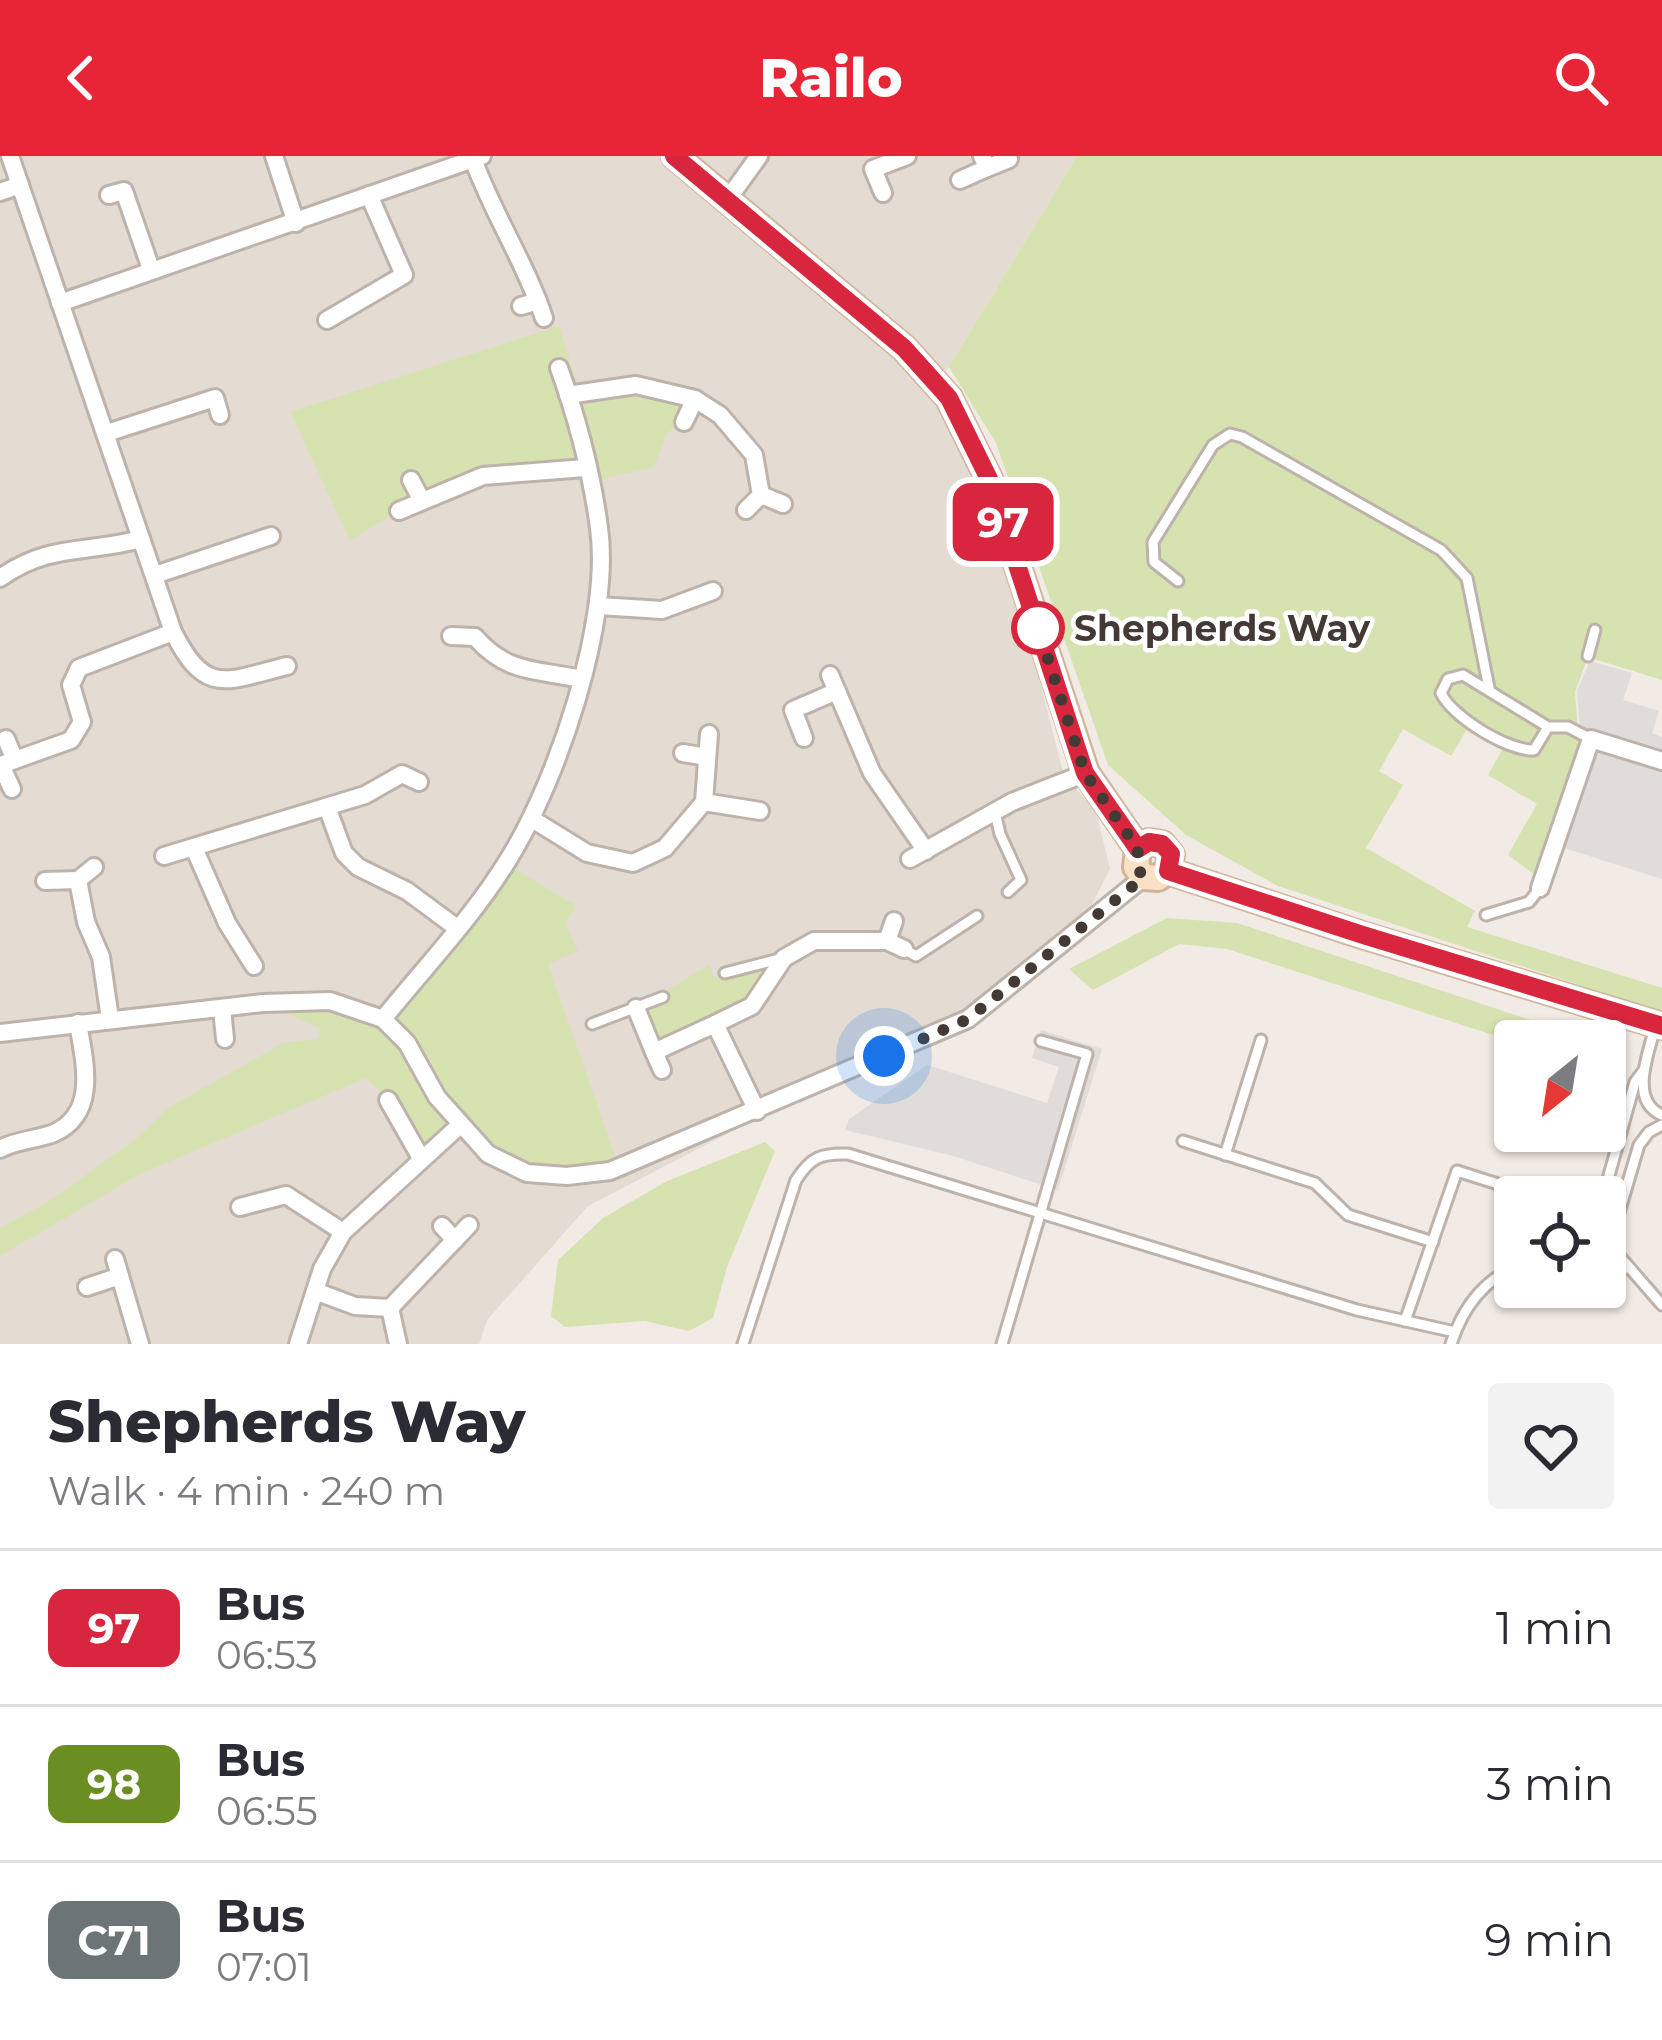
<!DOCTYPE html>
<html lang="en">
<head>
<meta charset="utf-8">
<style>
	:root { --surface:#fff; --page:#f2f2f3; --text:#2b2b33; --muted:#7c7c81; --line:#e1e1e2; --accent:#e82536 }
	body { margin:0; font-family:Montserrat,sans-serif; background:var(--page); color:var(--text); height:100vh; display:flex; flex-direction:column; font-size:45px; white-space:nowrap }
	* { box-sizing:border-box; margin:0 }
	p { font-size:39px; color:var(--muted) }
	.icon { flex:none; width:66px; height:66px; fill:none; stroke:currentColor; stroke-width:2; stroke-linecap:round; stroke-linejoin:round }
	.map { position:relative; height:1188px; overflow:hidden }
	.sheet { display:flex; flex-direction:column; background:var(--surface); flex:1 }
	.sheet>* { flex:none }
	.badge { padding:0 24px; border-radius:18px; font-size:42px; line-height:78px }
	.needle { width:78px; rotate:210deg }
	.fabs { position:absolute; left:1494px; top:864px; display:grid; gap:24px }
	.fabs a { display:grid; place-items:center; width:132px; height:132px; border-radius:12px; background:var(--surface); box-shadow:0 3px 9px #0004; font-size:60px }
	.you { position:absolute; width:60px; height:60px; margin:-30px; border:9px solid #fff; border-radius:50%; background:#1a73e8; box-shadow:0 0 0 18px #1a73e833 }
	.map>.badge { position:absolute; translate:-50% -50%; box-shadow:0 0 0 6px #fff }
	.round { display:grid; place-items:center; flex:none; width:126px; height:126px; border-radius:12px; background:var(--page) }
	.overview { display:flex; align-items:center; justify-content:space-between; height:204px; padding:0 48px }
	h1 { font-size:57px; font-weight:800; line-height:90px }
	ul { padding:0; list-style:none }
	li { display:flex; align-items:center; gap:36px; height:156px; padding:0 48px; border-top:3px solid var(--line) }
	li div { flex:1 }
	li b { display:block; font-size:45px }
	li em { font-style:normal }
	li .badge { min-width:132px; font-weight:700; text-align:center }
	header { display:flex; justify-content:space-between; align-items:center; height:156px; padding:0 48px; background:var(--accent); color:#fff; font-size:54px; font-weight:800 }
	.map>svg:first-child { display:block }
	.residential { fill:#e4dbd3 }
	.green { fill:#d7e2b1 }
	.parking { fill:#dfdcda }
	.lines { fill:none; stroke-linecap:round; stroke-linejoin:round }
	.lane-casing { stroke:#beb3ab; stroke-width:15 }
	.street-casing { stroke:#beb3ab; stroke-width:22 }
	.secondary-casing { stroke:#d0b59b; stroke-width:30 }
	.lane { stroke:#fff; stroke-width:9 }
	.street { stroke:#fff; stroke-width:16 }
	.secondary { stroke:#fae1c6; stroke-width:24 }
	.line-casing { stroke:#fff; stroke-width:27 }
	.line { stroke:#d7263d; stroke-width:18 }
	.walk { stroke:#433a35; stroke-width:12; stroke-dasharray:0 21.6 }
	.stop-dot { fill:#fff; stroke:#d7263d; stroke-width:6 }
	.labels { text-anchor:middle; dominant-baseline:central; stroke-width:9; stroke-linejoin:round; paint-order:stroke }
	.stop-label { font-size:36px; font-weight:bold; fill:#433a35; stroke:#fff; text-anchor:start }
</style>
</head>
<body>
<header><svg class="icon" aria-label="back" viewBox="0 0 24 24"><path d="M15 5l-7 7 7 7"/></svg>Railo<svg class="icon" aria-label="search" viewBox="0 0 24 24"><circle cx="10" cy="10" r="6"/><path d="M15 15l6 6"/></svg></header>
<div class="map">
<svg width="1662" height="1188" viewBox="0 0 1662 1188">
	<rect width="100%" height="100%" fill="#f1eae5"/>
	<!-- residential -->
	<polygon class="residential" points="0,0 1077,0 949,211 935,227 989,323 1063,617 1096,656 1110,713 1089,754 978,847 588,1050 487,1164 479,1188 0,1188"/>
	<!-- green -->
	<g class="green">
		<polygon points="1077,0 1662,0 1662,524 1588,501 1575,536 1578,576 1591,583 1545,726 1508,699 1537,648 1488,619 1502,594 1467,573 1451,600 1403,573 1379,615 1403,629 1366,692 1475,755 1467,771 1662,832 1662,856 1278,730 1186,679 1108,609 996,287 949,211"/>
		<polygon points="559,170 580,237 636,229 695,243 684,266 667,277 654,311 589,326 585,313 483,320 399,355 350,384 290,256"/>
		<polygon points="506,708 576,750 565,767 578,795 548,808 619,1011 527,1017 460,969 421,1002 388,944 366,922 140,1018 0,1100 0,1072 53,1043 137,982 168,952 283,887 319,883 320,872 263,847 304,844 383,862"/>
		<polygon points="1167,762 1237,767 1594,885 1515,886 1227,793 1179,788 1093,834 1069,813"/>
		<polygon points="784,802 752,850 654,896 636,852 710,809 714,822"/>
		<polygon points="765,986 775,995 727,1111 713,1162 689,1175 645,1165 565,1171 551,1160 558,1104 603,1062 667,1025"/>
	</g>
	<!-- parking -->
	<g class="parking">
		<polygon points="1590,505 1632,517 1623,544 1659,555 1652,577 1662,581 1662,723 1564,692 1598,582 1580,574 1577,535"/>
		<polygon points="1041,874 1102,893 1058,1034 950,999 845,974 849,963 927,909 1047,947 1059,911 1032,902"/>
	</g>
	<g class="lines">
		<!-- lane casing -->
		<g class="lane-casing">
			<g id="lane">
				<polyline points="1178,425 1154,406 1153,386 1213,289 1230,278 1242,281 1441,394 1467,422 1489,532"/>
				<polyline points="1588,500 1595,474"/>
				<path d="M 1548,571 L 1463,519 L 1448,523 L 1441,537 C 1452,561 1508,595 1534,594 L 1548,571 L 1568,571 L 1591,583"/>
				<polyline points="995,656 1000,678 1021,724 1008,736"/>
				<polyline points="1486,759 1529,746 1540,732"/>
				<polyline points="904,793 916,800 977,760"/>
				<polyline points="725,817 779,803"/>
				<polyline points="592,868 663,841"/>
				<path d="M 1655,872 C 1648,898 1629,945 1662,959"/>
				<polyline points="1662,969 1649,976 1639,989 1613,1077 1615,1095 1662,1149"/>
				<polyline points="1183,985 1315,1027 1348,1059 1433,1086"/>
				<polyline points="1225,999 1261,884"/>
				<polyline points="1603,1041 1635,926 1644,914"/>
				<polyline points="1605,1107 1627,1112"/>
				<polyline points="1405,1165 1457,1015 1539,1041"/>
				<path d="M 743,1188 L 796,1024 C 811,1001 821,997 848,998 L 1357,1154 L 1455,1176"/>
				<polyline points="1002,1188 1087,898 1041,885"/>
				<path d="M 1451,1188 C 1462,1154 1481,1126 1515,1111"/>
			</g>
		</g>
		<!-- street casing -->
		<g class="street-casing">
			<g id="street">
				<path d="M 10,0 L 173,476 C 206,541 225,525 287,510"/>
				<polyline points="274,0 296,67"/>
				<path d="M 473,3 C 493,58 525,106 544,162"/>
				<polyline points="987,12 1009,3"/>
				<polyline points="960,24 987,12 982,0"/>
				<polyline points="0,36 20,29"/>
				<polyline points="883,37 873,13 907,0"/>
				<polyline points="109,39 124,35 151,113"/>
				<polyline points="728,43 759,0"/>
				<polyline points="60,147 482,0"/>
				<polyline points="521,150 538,145"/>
				<polyline points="327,164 404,119 369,39"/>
				<polyline points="568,239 636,229 695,243 720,259 754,299 761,339 746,354"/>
				<polyline points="684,266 695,243"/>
				<polyline points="107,277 215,242 220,259"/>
				<polyline points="411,324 422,345"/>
				<polyline points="761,339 783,348"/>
				<polyline points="399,355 483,320 585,312"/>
				<polyline points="155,419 271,380"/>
				<path d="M 0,422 C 50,387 85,398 141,383"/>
				<polyline points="599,450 662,454 713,435"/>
				<path d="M 451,480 L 475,481 C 507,518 536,513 581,523"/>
				<polyline points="830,519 872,617 926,695"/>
				<polyline points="804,582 793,554 837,535"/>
				<polyline points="6,583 15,604"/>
				<polyline points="683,597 707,601"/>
				<polyline points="12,633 1,609 71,584 82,566 71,529 79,512 173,476"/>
				<polyline points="704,646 760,655"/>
				<polyline points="327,651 344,697 358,711 407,735 457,772"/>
				<polyline points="532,663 587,697 633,707 665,692 704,646 709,578"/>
				<polyline points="194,692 227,767 254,810"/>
				<polyline points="164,700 365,639 402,618 419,626"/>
				<polyline points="910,703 1012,646 1086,617"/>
				<polyline points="78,724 94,711"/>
				<polyline points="45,725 78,724 86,766 101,801 110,863"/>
				<polyline points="1540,732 1591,583 1662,605"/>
				<polyline points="887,785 894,765"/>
				<polyline points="636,852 654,896 715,868"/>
				<polyline points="222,853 225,883"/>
				<path d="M 383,863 C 425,811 473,761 508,704 C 557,626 612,464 599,372 C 592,319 577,262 559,212"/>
				<polyline points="0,877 263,847 330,845 383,863 407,887 437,941 488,998 527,1017 567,1020 610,1015 968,863 1144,721"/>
				<polyline points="654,896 662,914"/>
				<polyline points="388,944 421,1002"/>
				<polyline points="757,955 715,868 752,850 784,802 814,785 887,785 904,793"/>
				<path d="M 0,993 C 16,984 36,984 54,977 C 99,957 84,904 78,867"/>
				<polyline points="240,1051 286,1039 343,1076"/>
				<polyline points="442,1070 455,1084"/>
				<polyline points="115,1103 140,1188"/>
				<polyline points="87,1131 120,1120"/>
				<polyline points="315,1135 355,1150 390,1152 469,1069"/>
				<polyline points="390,1152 398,1188"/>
				<polyline points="298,1188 322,1113 343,1076 460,969"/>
			</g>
		</g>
		<!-- secondary casing -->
		<g class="secondary-casing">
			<g id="secondary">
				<polyline points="675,0 904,192 949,242 989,323 1086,617 1138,693"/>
				<polyline points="1138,693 1136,711 1144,721 1158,722 1168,715"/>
				<polyline points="1138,693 1149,686 1162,688 1171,699 1168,715"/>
				<polyline points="1168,715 1362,779 1662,870"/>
			</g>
		</g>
		<!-- lane -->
		<use href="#lane" class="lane"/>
		<!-- street -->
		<use href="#street" class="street"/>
		<!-- secondary -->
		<use href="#secondary" class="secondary"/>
	</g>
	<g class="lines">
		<!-- line casing -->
		<g class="line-casing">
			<polyline id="line" points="674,0 904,192 949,242 989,323 1085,617 1138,693 1149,686 1162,688 1171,698 1168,715 1363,779 1662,870"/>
		</g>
		<!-- line -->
		<use href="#line" class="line"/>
		<!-- walk -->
		<polyline class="walk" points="884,900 968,863 1144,721 1136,711 1138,693 1085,617 1038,472"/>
	</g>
	<!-- markers -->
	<circle class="stop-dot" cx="1038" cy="472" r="24"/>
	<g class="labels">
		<!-- stop labels -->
		<g class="stop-label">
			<text x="1074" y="472">Shepherds Way</text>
		</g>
	</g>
</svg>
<div class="fabs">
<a><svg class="needle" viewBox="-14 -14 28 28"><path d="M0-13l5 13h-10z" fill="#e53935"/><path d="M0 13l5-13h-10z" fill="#7c7c81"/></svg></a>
<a><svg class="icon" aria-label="locate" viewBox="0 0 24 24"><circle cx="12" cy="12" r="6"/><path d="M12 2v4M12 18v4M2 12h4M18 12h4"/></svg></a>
</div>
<div class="you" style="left:884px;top:900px"></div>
<b class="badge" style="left:1003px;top:366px;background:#d7263d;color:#fff">97</b>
</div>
<section class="sheet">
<div class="overview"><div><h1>Shepherds Way</h1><p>Walk · 4 min · 240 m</p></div><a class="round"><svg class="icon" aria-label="heart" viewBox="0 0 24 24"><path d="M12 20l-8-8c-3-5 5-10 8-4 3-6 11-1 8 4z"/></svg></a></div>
<ul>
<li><span class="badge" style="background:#d7263d;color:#fff">97</span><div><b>Bus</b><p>06:53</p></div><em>1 min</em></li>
<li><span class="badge" style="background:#6b8e23;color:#fff">98</span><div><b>Bus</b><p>06:55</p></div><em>3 min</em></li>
<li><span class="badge" style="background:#6c7476;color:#fff">C71</span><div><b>Bus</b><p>07:01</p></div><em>9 min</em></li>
</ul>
</section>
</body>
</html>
